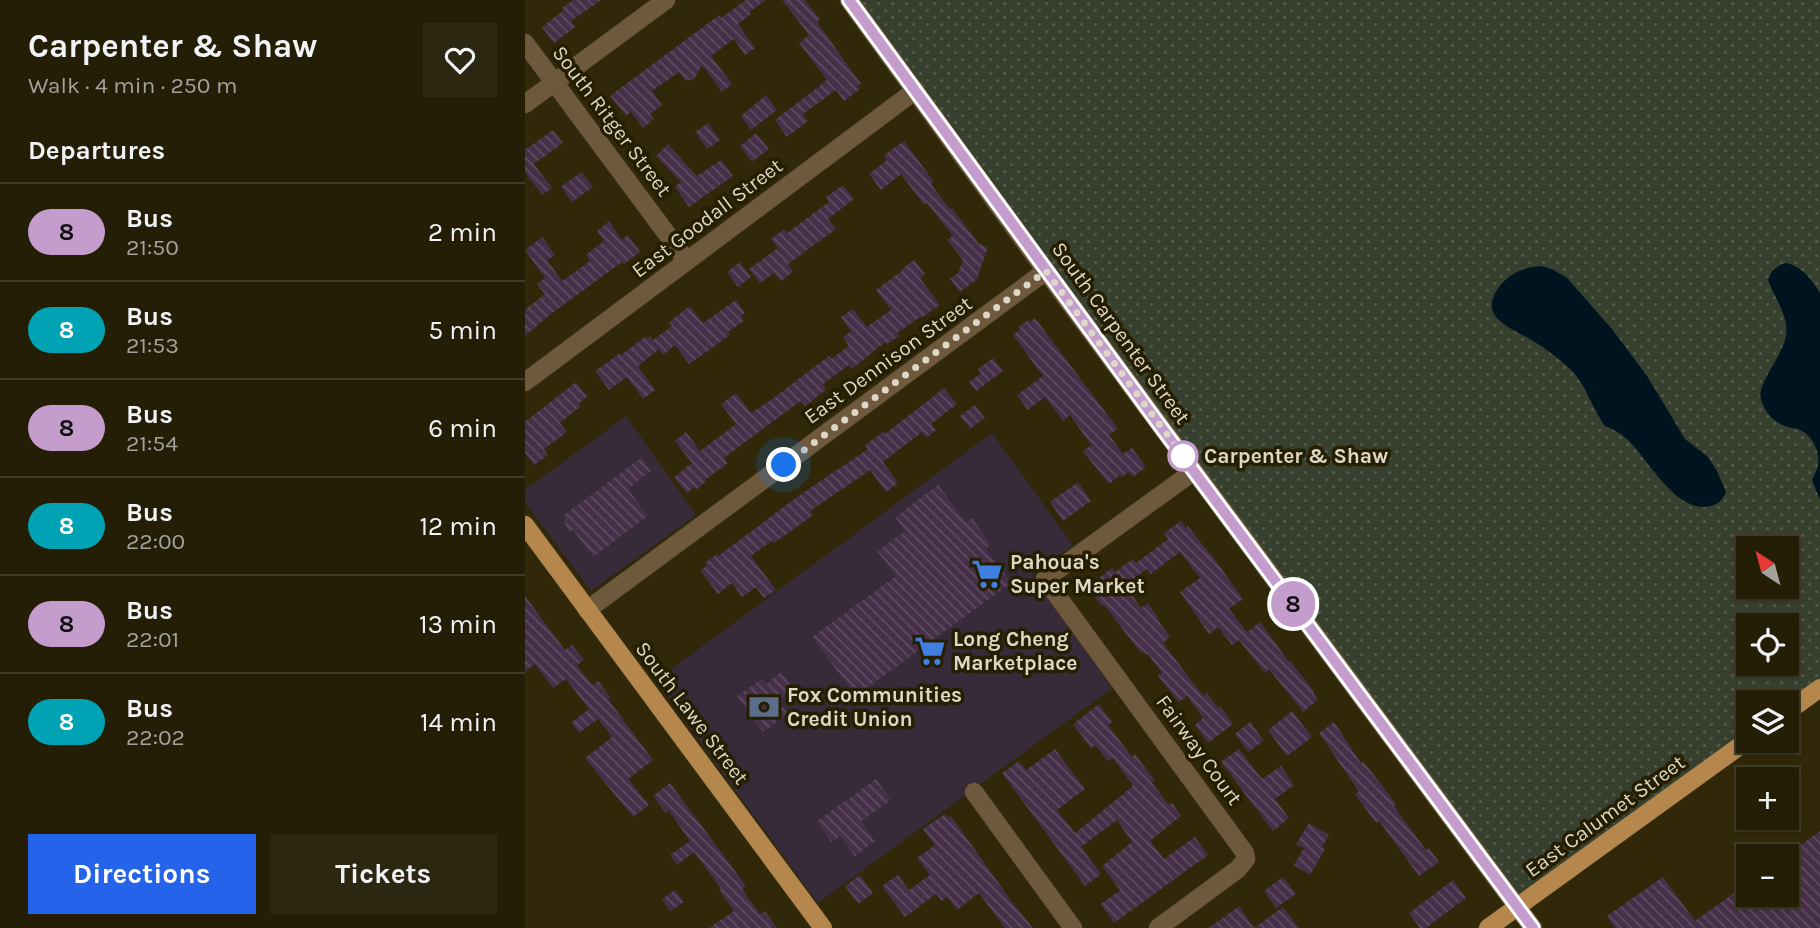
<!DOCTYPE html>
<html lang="en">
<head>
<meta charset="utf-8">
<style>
	:root { --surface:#241e07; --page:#2c2711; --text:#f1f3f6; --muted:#a3a29b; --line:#413c28; --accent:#2563eb }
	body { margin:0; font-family:Karla,sans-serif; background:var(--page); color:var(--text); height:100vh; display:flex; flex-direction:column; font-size:26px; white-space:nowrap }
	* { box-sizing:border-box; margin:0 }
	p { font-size:23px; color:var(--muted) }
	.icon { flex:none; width:38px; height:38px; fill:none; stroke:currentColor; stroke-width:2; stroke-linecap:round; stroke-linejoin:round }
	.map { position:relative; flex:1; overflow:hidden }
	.panel { display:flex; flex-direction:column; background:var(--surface); width:525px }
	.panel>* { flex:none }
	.badge { padding:0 14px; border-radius:23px; font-size:24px; line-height:46px }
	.needle { width:46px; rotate:324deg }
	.controls { position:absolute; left:1211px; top:536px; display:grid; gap:14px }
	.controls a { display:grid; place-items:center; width:63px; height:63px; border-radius:0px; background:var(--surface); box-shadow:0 2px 5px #0004,0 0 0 2px var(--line); font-size:35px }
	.you { position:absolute; width:35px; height:35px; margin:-18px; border:5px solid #fff; border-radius:50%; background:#1a73e8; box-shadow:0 0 0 10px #1a73e833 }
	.map>.badge { position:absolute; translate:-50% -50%; box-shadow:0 0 0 4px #fff }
	h2 { padding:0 28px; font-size:26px; line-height:63px }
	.round { display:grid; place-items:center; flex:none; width:74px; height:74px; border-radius:0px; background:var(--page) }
	.headline { display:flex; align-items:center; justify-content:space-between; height:119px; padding:0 28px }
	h1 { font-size:33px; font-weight:700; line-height:52px }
	.primary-button { display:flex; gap:14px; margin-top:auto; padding:14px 28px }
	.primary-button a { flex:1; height:80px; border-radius:0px; background:var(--accent); color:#fff; font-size:28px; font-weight:700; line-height:80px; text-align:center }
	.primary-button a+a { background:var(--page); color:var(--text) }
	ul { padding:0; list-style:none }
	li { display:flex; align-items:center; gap:21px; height:98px; padding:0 28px; border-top:2px solid var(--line) }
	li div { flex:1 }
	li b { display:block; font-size:26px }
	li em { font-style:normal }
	li .badge { min-width:77px; font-weight:700; text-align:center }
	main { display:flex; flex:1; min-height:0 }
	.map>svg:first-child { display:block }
	.commercial { fill:#372b39 }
	.grass { fill:url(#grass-dots); fill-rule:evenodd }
	.water { fill:#001420 }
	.building { fill:url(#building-back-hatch) }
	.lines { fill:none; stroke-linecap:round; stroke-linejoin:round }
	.minor-casing { stroke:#4c4427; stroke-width:19 }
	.major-casing { stroke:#4c4427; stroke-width:19 }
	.minor { stroke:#6f593d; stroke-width:18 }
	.major { stroke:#b5874c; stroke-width:18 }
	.line-casing { stroke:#fff; stroke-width:16 }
	.line { stroke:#c49dcc; stroke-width:10 }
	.walk { stroke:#dcd7c6; stroke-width:7; stroke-dasharray:0 12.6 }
	.stop-dot { fill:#fff; stroke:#c49dcc; stroke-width:3.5 }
	.labels { text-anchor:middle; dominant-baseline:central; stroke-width:7; stroke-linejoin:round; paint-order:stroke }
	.street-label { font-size:21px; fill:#dcd7c6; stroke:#261e01 }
	.stop-label { font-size:21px; font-weight:bold; fill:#dcd7c6; stroke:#261e01; text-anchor:start }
	.poi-label { font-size:21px; font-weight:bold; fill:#dcd7c6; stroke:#261e01; text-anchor:start }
</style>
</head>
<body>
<main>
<section class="panel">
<div class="headline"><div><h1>Carpenter &amp; Shaw</h1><p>Walk · 4 min · 250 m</p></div><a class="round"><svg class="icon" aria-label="heart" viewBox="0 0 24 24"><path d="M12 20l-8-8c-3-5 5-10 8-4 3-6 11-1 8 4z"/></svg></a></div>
<h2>Departures</h2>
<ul>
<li><span class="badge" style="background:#c49dcc;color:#111">8</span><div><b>Bus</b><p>21:50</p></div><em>2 min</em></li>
<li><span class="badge" style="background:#00a3b4;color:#fff">8</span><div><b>Bus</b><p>21:53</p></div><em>5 min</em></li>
<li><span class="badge" style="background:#c49dcc;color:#111">8</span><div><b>Bus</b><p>21:54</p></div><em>6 min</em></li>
<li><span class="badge" style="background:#00a3b4;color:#fff">8</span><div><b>Bus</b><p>22:00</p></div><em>12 min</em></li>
<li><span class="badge" style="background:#c49dcc;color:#111">8</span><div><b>Bus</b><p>22:01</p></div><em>13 min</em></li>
<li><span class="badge" style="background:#00a3b4;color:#fff">8</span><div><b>Bus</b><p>22:02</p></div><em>14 min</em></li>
</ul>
<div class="primary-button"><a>Directions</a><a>Tickets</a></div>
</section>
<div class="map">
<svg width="1295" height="928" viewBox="0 0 1295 928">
	<defs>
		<pattern id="grass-dots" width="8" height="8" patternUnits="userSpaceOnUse" patternTransform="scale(1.75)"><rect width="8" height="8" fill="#37402e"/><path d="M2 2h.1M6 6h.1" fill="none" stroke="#535b4b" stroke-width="1.8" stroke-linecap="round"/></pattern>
		<pattern id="building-back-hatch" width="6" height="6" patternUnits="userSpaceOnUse" patternTransform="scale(1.75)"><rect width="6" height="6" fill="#462f48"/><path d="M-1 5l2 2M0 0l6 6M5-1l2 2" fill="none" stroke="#604c61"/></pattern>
	</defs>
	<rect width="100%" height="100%" fill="#302809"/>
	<!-- commercial -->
	<g class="commercial">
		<polygon points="101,416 171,515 66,591 0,502 0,490"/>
		<polygon points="467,433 548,545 507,575 587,688 293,903 130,681"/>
	</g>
	<!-- grass -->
	<path class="grass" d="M 323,0 L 1295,0 L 1295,688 L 1262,702 L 1223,702 L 1223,740 L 993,907 ZM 1223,548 L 1262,548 L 1262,586 L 1223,586 ZM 1223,625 L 1262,625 L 1262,663 L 1223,663 Z"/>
	<!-- water -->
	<g class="water">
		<path d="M 1261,263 C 1278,267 1286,279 1295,293 L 1295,500 L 1287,480 C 1289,475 1292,471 1293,465 C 1295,452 1288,436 1275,430 C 1270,428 1265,428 1260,426 C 1248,422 1239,411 1236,399 C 1231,385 1258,355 1261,336 C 1264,316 1250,299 1243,280 C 1246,270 1251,266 1261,263 Z"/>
		<path d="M 1016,266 L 1027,269 L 1042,278 L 1087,329 L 1122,376 L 1160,439 L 1182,456 L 1191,469 L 1201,492 C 1198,499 1194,504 1186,506 C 1154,515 1125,464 1107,444 C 1100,436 1090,430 1080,426 C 1068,410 1060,383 1046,370 C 1035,359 1021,349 1008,341 C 988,328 951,318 974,287 C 985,273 999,267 1016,266 Z"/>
	</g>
	<!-- building -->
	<g class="building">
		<polygon points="48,0 76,0 46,21 50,27 29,43 17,27 39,10 37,8"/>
		<polygon points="221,0 241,0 224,12 226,14 213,24 230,48 220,55 209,39 186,56 207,84 197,92 177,65 169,79 161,81 154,72 127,91 137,105 125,114 129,119 118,128 106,112 101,116 85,96 194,15 196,18"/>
		<polygon points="257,0 280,0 295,19 292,22 336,84 332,86 335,89 319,101 311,90 278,114 283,121 262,137 250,120 302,80 274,43 284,35"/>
		<polygon points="241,95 252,110 226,130 216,116"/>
		<polygon points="183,123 195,140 182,149 170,132"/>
		<polygon points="28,130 38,143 9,164 27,188 17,195 0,172 0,150"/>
		<polygon points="231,133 244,149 227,162 215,146"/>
		<polygon points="379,141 409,182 406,184 425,209 427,208 454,244 463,247 452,279 435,292 425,279 433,273 438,260 422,240 428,236 402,203 399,205 376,174 356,190 344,174 362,160 359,155"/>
		<polygon points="143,144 172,176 196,160 208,176 164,207 150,187 156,182 131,156"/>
		<polygon points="56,172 68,187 47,202 36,187"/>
		<polygon points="318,185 329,199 303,219 311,229 263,264 268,272 256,281 249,273 235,283 224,269 253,248 246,239 259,229 262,233 304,202 301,197"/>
		<polygon points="84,221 97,240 103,235 115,252 99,264 97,262 22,317 0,336 0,310 20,294 12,284 20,278 0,250 17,237 30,255 22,260 37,281 65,261 61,255 79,241 72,231"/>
		<polygon points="389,260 400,274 395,278 415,305 396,318 395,317 372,333 374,336 362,344 360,342 327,369 324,365 298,384 301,390 280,406 276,401 231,434 199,458 203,463 180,480 181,481 171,490 169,487 162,493 149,477 167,463 150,441 161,432 175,451 211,424 196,404 211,393 226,413 246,400 304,356 306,359 324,346 318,337 326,331 316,317 328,309 342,327 366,310 351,290 378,270 377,269"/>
		<polygon points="215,262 226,277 213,287 202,272"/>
		<polygon points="211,300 220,313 216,316 219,321 203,332 205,335 183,351 164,364 150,345 138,355 134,349 113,366 130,390 118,399 102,377 84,390 70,371 95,353 96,355 120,337 121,339 125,336 128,340 147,326 144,322 165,306 178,323"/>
		<polygon points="510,318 593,429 584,435 598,454 607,448 621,467 608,477 604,472 597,477 595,475 584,484 558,451 566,445 545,415 538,421 520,397 503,410 492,395 518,376 488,335 495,329 494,327 503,320 505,322"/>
		<polygon points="468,358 478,371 451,391 444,382 456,373 453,369"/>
		<polygon points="51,382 62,397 53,404 56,406 35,423 42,432 19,449 23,455 9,465 0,453 0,422"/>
		<polygon points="419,388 432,404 406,424 411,430 401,438 397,432 358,462 373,483 361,492 345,470 285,511 288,515 262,534 249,543 248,540 226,556 251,590 239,598 231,587 217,597 207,583 193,594 175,570 182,566 180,563 191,555 193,556 272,497 343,449 340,445 358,432 360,434"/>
		<polygon points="450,405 460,418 445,429 435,416"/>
		<polygon points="116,458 126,471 103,489 123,516 68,557 48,530 45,532 41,527 39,515"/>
		<polygon points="553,482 566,501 538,521 525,502"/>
		<polygon points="413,485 441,522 447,518 466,545 461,548 486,583 331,696 287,637 371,576 352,551 380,531 370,517"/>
		<polygon points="656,521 661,528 663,526 684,553 685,553 718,599 704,609 722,632 735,622 764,662 765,661 789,691 788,692 793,700 778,712 744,669 740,673 714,640 707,645 693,627 684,634 655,592 675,578 655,552 626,574 622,569 600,585 616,608 623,603 633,618 632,619 645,637 638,643 678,696 682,693 693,708 695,706 708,724 683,743 670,725 678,718 662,696 654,702 633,676 637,673 623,654 621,655 619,651 616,653 579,605 577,606 570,597 573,595 565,585 587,568 590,572 608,559 611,563 643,539 639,533"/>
		<polygon points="0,596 40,650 47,645 59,660 52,665 67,685 73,681 77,686 86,698 83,699 128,760 103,779 124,805 108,817 60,758 87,737 73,719 54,733 46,723 64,709 41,679 28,688 10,664 0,672"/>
		<polygon points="256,672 269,689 253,701 263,714 238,732 212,696 237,679 241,684"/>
		<polygon points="574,704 587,722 583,725 607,757 610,754 630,781 627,783 644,805 647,803 656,816 625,841 639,859 670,837 683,855 589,923 576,904 595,890 577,866 607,842 592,820 556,847 576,874 560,886 477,773 494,761 501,770 530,749 560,789 532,810 550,833 608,786 588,758 583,761 570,745 566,748 548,724"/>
		<polygon points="767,711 787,737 762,756 743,730"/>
		<polygon points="725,722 739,741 723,752 710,734"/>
		<polygon points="809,722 836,763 839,762 871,804 869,806 901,850 904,848 914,862 894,876 854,821 851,823 830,794 834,792 794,733"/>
		<polygon points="714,749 737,779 756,766 769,785 750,799 764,818 748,831 696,762"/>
		<polygon points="351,779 366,800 336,821 350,841 330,856 315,836 306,842 292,821"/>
		<polygon points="145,783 221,886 217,889 235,914 240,911 252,928 184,928 209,911 194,890 196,889 169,852 152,865 145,855 165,841 144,811 141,813 128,796"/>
		<polygon points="420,814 423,818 426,816 487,902 508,928 480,928 454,893 432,910 422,897 417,901 411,894 380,917 357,886 373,875 384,890 405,875 392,858 410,845 398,829"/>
		<polygon points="784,823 804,835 797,847 800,849 785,875 769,865 779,848 771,844"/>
		<polygon points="1295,831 1295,928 1090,928 1082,916 1138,877 1170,921 1223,883 1223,894 1262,894 1262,855"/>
		<polygon points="335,875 348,893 333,904 320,886"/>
		<polygon points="758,877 771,894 751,908 739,891"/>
		<polygon points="928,880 941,898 901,928 895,928 884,913"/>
		<polygon points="150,890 159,902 145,911 137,899"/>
		<polygon points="714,906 729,928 758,907 774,928 684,928"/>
	</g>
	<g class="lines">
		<!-- minor casing -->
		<g class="minor-casing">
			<g id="minor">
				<polyline points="324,0 521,271 1008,928"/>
				<polyline points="0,43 162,261"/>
				<polyline points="0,104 141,0"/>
				<polyline points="0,382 391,90"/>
				<polyline points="62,610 521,271"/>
				<polyline points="449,792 548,928"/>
				<polyline points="633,928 713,869 721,859 720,853 520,579 669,471"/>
			</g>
		</g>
		<!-- major casing -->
		<g class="major-casing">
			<g id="major">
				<polyline points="0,525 298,928"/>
				<polyline points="1262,712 1295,688"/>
				<polyline points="963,928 1223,740"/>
			</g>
		</g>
		<!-- minor -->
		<use href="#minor" class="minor"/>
		<!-- major -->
		<use href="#major" class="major"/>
	</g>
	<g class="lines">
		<!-- line casing -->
		<g class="line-casing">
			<polyline id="line" points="324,0 636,427 1008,928"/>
		</g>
		<!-- line -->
		<use href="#line" class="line"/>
		<!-- walk -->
		<polyline class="walk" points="259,465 521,271 658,456"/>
	</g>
	<!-- icons -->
	<defs>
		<g id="supermarket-bare" transform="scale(2.415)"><path d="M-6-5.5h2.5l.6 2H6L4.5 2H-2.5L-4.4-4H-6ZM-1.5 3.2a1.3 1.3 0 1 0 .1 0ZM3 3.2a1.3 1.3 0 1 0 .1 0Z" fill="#3f7fe0" stroke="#261e01" stroke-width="2.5" paint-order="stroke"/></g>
		<g id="bank-bare" transform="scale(2.415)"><path d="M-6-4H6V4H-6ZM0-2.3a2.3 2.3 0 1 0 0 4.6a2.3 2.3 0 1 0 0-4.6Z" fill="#5c6f8a" stroke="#261e01" stroke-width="2.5" paint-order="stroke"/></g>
	</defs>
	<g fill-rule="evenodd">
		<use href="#supermarket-bare" x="462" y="574"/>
		<use href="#supermarket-bare" x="405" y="651"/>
		<use href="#bank-bare" x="239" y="707"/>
	</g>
	<!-- markers -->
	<circle class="stop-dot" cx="658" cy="456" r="14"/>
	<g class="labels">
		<!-- street labels -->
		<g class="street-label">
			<text transform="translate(87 121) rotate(53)">South Ritger Street</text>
			<text transform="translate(182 218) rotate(-37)">East Goodall Street</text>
			<text transform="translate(596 333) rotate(54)">South Carpenter Street</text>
			<text transform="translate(363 360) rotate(-36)">East Dennison Street</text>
			<text transform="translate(167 713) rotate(53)">South Lawe Street</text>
			<text transform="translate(674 750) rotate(54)">Fairway Court</text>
			<text transform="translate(1080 816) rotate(-36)">East Calumet Street</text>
		</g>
		<!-- stop labels -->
		<g class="stop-label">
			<text x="679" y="456">Carpenter &amp; Shaw</text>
		</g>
		<!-- poi labels -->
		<g class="poi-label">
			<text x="485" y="562">Pahoua's<tspan x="485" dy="24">Super Market</tspan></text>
			<text x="428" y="639">Long Cheng<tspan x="428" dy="24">Marketplace</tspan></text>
			<text x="262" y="695">Fox Communities<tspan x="262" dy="24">Credit Union</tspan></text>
		</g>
	</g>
</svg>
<div class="controls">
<a><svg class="needle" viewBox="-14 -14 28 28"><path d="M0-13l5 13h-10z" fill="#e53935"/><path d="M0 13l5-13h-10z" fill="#a3a29b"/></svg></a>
<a><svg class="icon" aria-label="locate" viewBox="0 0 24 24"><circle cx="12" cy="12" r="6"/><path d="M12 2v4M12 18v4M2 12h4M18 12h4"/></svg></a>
<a><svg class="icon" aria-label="layers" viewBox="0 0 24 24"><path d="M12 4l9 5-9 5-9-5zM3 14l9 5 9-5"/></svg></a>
<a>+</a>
<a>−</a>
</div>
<div class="you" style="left:259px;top:465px"></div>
<b class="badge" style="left:768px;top:604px;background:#c49dcc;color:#111">8</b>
</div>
</main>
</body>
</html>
